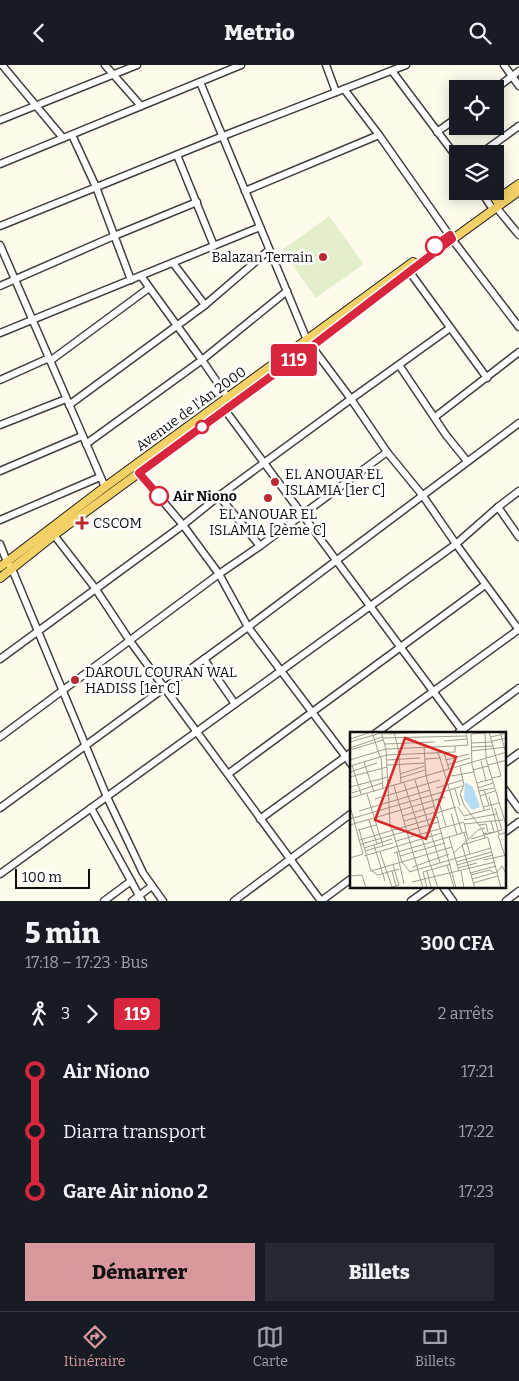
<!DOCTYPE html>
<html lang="fr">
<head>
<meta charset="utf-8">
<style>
	:root { --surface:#171b24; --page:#242831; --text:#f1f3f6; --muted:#9ea1a6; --line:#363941; --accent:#d8989d }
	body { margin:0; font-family:Bitter,serif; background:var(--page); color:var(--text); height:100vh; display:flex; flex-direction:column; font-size:19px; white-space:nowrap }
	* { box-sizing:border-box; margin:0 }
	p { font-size:16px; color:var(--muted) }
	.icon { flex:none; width:28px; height:28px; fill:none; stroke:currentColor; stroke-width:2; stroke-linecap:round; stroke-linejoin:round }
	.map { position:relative; height:836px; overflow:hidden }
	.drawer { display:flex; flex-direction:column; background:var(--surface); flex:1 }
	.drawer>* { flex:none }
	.badge { padding:0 10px; border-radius:4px; font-size:18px; line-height:32px }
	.controls { position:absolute; left:449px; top:15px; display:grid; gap:10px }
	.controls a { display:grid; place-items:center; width:55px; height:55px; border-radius:0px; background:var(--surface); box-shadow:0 2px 12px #0003; font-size:25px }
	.scale { position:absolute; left:15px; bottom:12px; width:75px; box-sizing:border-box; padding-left:5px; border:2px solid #0d0d0d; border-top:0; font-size:14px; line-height:18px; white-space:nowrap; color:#0d0d0d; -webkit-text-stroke:4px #fff; paint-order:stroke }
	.map>.badge { position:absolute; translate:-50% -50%; box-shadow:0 0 0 2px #fff }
	.legs { display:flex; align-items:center; gap:8px; height:55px; padding:0 25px; font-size:16px }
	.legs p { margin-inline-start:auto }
	.overview { display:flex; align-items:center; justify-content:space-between; height:85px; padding:0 25px }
	h1 { font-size:28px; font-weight:800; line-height:38px }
	.cta { display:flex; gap:10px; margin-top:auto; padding:10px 25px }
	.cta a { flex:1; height:58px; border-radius:0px; background:var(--accent); color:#111; font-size:20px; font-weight:800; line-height:58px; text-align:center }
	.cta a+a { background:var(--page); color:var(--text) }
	ul { padding:0 25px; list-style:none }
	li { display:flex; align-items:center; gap:18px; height:60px; font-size:19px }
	li i { display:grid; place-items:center; width:8px; height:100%; margin:0 6px; background:currentColor }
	li i::after { content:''; width:12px; height:12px; margin:-6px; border:4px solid; border-radius:50%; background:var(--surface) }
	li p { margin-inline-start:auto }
	li:first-child i { background:linear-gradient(#0000 50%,currentColor 0) }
	li:last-child i { background:linear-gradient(currentColor 50%,#0000 0) }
	header { display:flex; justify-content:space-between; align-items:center; height:65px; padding:0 25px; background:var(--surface); font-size:22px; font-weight:800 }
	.tabs { display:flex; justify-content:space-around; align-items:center; height:70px; border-top:1px solid var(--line); background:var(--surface); font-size:14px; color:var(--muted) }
	.tabs a { display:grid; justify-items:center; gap:2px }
	.tabs .selected { color:var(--accent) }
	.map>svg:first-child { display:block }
	.pitch { fill:#e3efca }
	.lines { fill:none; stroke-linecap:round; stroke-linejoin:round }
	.minor-casing { stroke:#404040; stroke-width:9 }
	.major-casing { stroke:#1e1e1e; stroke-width:10 }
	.minor { stroke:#fff; stroke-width:6 }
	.major { stroke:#f4d167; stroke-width:8 }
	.line-1-casing { stroke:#fff; stroke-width:11 }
	.line-1 { stroke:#d7263d; stroke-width:8 }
	.stop-1-dot { fill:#fff; stroke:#d7263d; stroke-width:2.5 }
	.poi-dot { fill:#b92931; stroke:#fff; stroke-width:2 }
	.labels { text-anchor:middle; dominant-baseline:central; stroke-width:5; stroke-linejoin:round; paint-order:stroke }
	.poi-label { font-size:14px; fill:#0d0d0d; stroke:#fff; text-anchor:start }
	.street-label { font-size:14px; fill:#0d0d0d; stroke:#fff }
	.stop-label { font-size:14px; font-weight:bold; fill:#0d0d0d; stroke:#fff; text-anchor:start }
	.inset-road { fill:none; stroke:#9e9c93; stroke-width:1 }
	.view { fill:#d62828; fill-opacity:0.15; stroke:#d62828; stroke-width:2.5 }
	.inset-edge { fill:none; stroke:#0d0d0d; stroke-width:2.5 }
</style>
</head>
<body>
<header><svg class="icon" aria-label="back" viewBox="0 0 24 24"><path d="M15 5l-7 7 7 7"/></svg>Metrio<svg class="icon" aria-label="search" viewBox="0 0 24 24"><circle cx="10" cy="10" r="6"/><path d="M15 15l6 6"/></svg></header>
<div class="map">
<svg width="519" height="836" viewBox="0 0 519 836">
	<rect width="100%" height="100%" fill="#fefbed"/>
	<!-- pitch -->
	<polygon class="pitch" points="329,151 364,199 316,233 282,185"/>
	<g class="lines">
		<!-- minor casing -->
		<g class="minor-casing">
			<g id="minor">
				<polyline points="2,0 63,73"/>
				<polyline points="105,0 141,41"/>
				<polyline points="326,0 336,27"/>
				<polyline points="504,0 519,21"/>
				<polyline points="392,6 458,94"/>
				<polyline points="200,17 307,275 351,334 387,387 423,431 456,479 519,565"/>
				<polyline points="495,24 519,6"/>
				<polyline points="0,55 137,0"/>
				<polyline points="437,67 458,52"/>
				<polyline points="72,70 96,122 131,215"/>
				<polyline points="379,70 452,174 519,262"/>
				<polyline points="480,89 519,61"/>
				<polyline points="177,90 214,181"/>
				<polyline points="0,99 241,0"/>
				<polyline points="245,126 379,70 344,24"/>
				<polyline points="481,126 490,140"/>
				<polyline points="496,142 519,170"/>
				<polyline points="0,161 223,71 406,0"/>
				<polyline points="0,180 105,422"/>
				<polyline points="173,198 205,240"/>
				<polyline points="409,206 487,313"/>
				<polyline points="141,211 202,295 228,333"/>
				<polyline points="0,221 114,171 197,137"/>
				<polyline points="0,268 260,162"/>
				<polyline points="50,296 149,223"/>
				<polyline points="399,300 446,370 467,396"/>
				<polyline points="0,315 49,293"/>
				<polyline points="69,340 205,240 269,185"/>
				<polyline points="225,345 464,668"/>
				<polyline points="435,352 519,287"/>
				<polyline points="0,360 66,334"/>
				<polyline points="86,379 202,295 287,226"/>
				<polyline points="0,406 82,371"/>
				<polyline points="139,408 183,460 219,509 248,562 352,700"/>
				<polyline points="219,431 260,481"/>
				<polyline points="498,442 519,472"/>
				<polyline points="0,455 100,412"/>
				<polyline points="54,470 95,523 130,576 321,836"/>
				<polyline points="0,479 7,497 12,504 107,732 143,808 163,836"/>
				<polyline points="0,594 183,460 219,431 351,334 450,263"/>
				<polyline points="204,594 235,639"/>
				<polyline points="376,668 518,565"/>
				<polyline points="458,668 519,623"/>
				<polyline points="0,672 219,509 260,481 387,387"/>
				<polyline points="505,698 519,688"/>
				<polyline points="228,709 485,520"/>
				<polyline points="505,725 519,744"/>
				<polyline points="0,743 248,562 519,358"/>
				<polyline points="91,743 142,836"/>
				<polyline points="260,754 352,687"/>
				<polyline points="505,767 519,757"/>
				<polyline points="0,809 456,479 498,442 519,426"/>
				<polyline points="443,822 453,836"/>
				<polyline points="104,836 131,816"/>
				<polyline points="132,836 152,821"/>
				<polyline points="234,836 352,748"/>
				<polyline points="321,836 352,813"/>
				<polyline points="411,836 431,822"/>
				<polyline points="506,836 519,826"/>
			</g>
		</g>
		<!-- major casing -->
		<g class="major-casing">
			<g id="major">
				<polyline points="496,135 519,119"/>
				<polyline points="0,502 105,422 413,197"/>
				<polyline points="0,513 54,470 311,282 409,206 519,126"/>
			</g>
		</g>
		<!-- minor -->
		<use href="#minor" class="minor"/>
		<!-- major -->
		<use href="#major" class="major"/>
	</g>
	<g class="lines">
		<!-- line-1 casing -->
		<g class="line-1-casing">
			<polyline id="line-1" points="159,431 139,408 311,282 452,174 450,170 435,181"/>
		</g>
		<!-- line-1 -->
		<use href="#line-1" class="line-1"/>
	</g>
	<!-- markers -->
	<g class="stop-1-dot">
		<circle cx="435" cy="181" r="9"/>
		<circle cx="202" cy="362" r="6"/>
		<circle cx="159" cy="431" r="9"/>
	</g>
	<g class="poi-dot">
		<circle cx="323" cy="192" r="5"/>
		<circle cx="275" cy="417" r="5"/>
		<circle cx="268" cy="433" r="5"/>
		<path d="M79.5 450.5h5v5h5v5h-5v5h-5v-5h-5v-5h5z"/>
		<circle cx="75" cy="615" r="5"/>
	</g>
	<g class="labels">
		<!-- poi labels -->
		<g class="poi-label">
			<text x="313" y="192" text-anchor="end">Balazan Terrain</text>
			<text x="285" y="409">EL ANOUAR EL<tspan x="285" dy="16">ISLAMIA [1er C]</tspan></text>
			<text x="268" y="449" text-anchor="middle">EL ANOUAR EL<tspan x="268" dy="16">ISLAMIA [2ème C]</tspan></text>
			<text x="93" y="458">CSCOM</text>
			<text x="85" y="607">DAROUL COURAN WAL<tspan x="85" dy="16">HADISS [1er C]</tspan></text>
		</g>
		<!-- street labels -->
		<g class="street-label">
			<text transform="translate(191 344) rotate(-36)">Avenue de l'An 2000</text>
		</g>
		<!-- stop labels -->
		<g class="stop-label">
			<text x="173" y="431">Air Niono</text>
		</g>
	</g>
	<!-- overview -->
	<g transform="translate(350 667)">
		<rect width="156" height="156" fill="#fefbed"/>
		<path d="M 115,50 L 123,55 L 130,75 L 122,78 L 114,67 Z" fill="#b4ddf4"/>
		<path class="inset-road" d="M 22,0 L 30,25M 31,0 L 36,17 L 40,91 L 52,130 L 60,140M 44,0 L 48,16 L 51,51M 135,0 L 136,26M 139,0 L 151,44 L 142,46M 150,0 L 156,21M 63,1 L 88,0M 31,2 L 63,1M 141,5 L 157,1M 33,6 L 116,4M 0,7 L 21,0M 94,9 L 117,7M 142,9 L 157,6M 0,10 L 31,1M 121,11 L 143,10M 35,12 L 85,10M 74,15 L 76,44 L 106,156M 121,15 L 144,14M 0,16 L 32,5M 0,18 L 33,8M 121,19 L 157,15M 94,21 L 99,37M 31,24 L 33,57M 90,26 L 112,101M 75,27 L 90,26 L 88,21M 136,27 L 157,96M 0,28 L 36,17 L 105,14M 37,28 L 70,26M 96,28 L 119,22M 131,29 L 136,49M 14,30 L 24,60M 2,33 L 11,62M 37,33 L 75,31M 97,33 L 120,26M 138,33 L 157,28M 0,34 L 37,23 L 105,20 L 105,14 L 118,13 L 116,0M 110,35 L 114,53 L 110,62 L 114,73 L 132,97 L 135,106M 123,38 L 138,34M 0,40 L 27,31M 50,42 L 75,34M 101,44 L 124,40M 0,45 L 37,35M 50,46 L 75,38M 65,48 L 90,131M 54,51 L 88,156M 127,51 L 142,47M 44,54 L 73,156M 0,55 L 38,45M 86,56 L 113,48M 128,56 L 143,51M 105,57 L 110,74M 134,58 L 139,73M 129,59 L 144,56M 2,61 L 32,51M 17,62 L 33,114M 130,64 L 145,59M 139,65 L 149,102M 0,66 L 157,20M 25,67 L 90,48M 88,67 L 96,94M 0,74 L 13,122 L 0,126M 108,75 L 114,84 L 140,77M 133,75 L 149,71M 145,76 L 152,98M 134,78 L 122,33 L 121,2 L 135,1M 9,79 L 80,58M 86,81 L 106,75M 101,81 L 107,103M 52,84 L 85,74M 0,87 L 113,54M 19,88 L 27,112M 114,88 L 147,82M 54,89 L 86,80M 114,91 L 118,107M 114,92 L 153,88M 0,93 L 95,65M 129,93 L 136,92 L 138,100M 9,97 L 21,139 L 102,115M 8,98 L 26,93M 43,98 L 88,85M 157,100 L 148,103 L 157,130M 114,101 L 120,122M 133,102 L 144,100 L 141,89M 99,105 L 109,139M 138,106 L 151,156M 121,107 L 152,98M 10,108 L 43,98M 46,109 L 114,90M 11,112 L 89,90M 24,113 L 35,149M 14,116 L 42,107M 15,119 L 43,111M 30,120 L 42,155M 47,120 L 54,152M 44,121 L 116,100M 104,121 L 128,98 L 135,96M 14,124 L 92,101M 50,124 L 95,111M 133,128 L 157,123M 106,130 L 142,120M 97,133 L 104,155M 107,133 L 143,123M 63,135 L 99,122M 108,136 L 127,131M 22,139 L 28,143 L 49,137M 42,139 L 46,154M 77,139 L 81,155M 111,139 L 114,156M 59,140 L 141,116M 73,140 L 101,132M 73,140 L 77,156M 120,141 L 146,134M 121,143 L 140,138 L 144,141M 0,144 L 12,143 L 16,156M 122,147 L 147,140 L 152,134 L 157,143M 62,150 L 145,130M 123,151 L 148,144M 42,155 L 49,153 L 43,133M 125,156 L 112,113 L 138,105"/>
		<path class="view" d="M 55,6 L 106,25 L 76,107 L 25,88 Z"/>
		<rect width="156" height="156" class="inset-edge"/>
	</g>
</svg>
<div class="controls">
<a><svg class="icon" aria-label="locate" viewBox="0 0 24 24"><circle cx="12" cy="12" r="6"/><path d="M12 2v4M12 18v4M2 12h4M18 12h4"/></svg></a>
<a><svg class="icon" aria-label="layers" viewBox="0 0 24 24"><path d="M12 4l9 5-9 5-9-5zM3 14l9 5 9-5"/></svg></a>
</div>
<div class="scale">100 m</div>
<b class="badge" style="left:294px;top:295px;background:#d7263d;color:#fff">119</b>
</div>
<section class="drawer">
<div class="overview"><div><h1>5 min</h1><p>17:18 – 17:23 · Bus</p></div><b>300 CFA</b></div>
<div class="legs"><svg class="icon" aria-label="walk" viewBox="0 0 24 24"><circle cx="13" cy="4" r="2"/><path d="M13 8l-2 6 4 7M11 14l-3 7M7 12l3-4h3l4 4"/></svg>3<svg class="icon" aria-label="forward" viewBox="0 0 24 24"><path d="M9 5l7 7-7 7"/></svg><b class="badge" style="background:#d7263d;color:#fff">119</b><p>2 arrêts</p></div>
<ul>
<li><i style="color:#d7263d"></i><b>Air Niono</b><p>17:21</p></li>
<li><i style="color:#d7263d"></i><span>Diarra transport</span><p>17:22</p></li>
<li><i style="color:#d7263d"></i><b>Gare Air niono 2</b><p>17:23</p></li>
</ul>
<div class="cta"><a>Démarrer</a><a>Billets</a></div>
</section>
<nav class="tabs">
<a class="selected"><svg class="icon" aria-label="directions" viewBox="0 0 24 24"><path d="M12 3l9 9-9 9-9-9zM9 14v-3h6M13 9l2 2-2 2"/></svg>Itinéraire</a>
<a><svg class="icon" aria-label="map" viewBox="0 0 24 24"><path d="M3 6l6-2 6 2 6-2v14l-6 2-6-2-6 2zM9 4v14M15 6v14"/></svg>Carte</a>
<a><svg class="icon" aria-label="tickets" viewBox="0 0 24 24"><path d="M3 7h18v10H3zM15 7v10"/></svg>Billets</a>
</nav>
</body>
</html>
